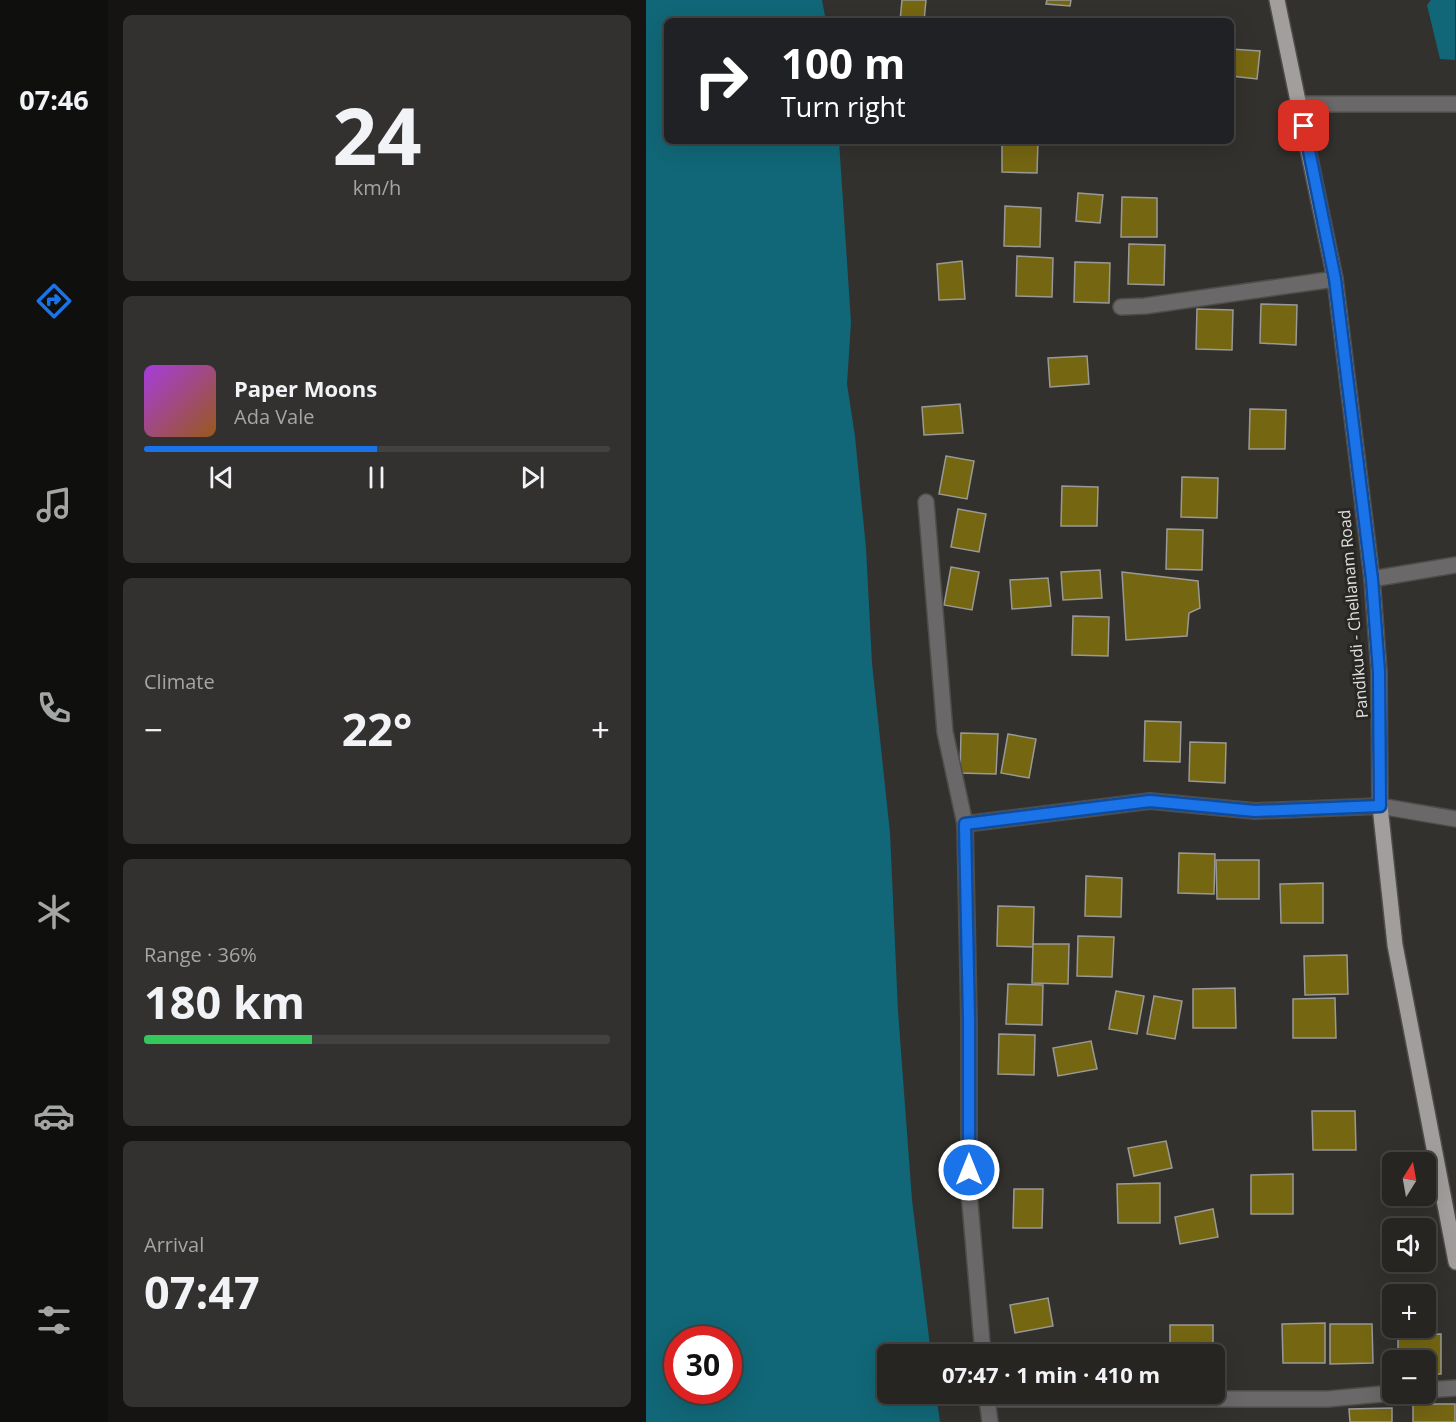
<!DOCTYPE html>
<meta charset="utf-8">
<style>
:root{--surface:#262522;--page:#32312f;--text:#f1f3f6;--muted:#a4a5a5;--line:#424240;--accent:#1a73e8}
body{margin:0;font-family:"Open Sans",sans-serif;background:var(--page);color:var(--text);height:100vh;display:flex;flex-direction:column;font-size:22px;white-space:nowrap}
*{box-sizing:border-box;margin:0}
p{font-size:20px;color:var(--muted)}
.icon{flex:none;width:33px;height:33px;fill:none;stroke:currentColor;stroke-width:2;stroke-linecap:round;stroke-linejoin:round}
.map{position:relative;flex:1;overflow:hidden}
.side{display:flex;flex-direction:column;gap:15px;padding:15px;background:#151413;width:538px}
.side>*{flex:none}
.hud{position:absolute;left:18px;top:18px;width:570px;height:126px;border-radius:9px;box-shadow:0 6px 24px #0002,0 0 0 2px var(--line);background:#202124;color:#fff;overflow:hidden}
.needle{width:39px;rotate:11deg}
.tools{position:absolute;left:736px;top:1152px;display:grid;gap:12px}
.tools a{display:grid;place-items:center;width:54px;height:54px;border-radius:9px;background:var(--surface);box-shadow:0 6px 24px #0002,0 0 0 2px var(--line);font-size:30px}
.speed{position:absolute;left:18px;top:1326px;display:flex;gap:12px;font-size:30px;font-weight:700;text-align:center}
.speed>*{display:grid;place-content:center;width:78px;height:78px;border-radius:50%;background:var(--surface);box-shadow:0 6px 24px #0002,0 0 0 2px var(--line);line-height:1}
.speed .limit{border:9px solid #d22;background:#fff;color:#111}
.pin{position:absolute;display:grid;place-items:center;width:51px;height:51px;color:#fff;margin:-26px;border-radius:12px;box-shadow:0 3px 9px #0006}
.me{position:absolute;width:66px;margin:-33px;rotate:0deg;stroke-linejoin:round;filter:drop-shadow(0 0 4px #0008)}
.turn{display:flex;align-items:center;gap:21px;height:126px;padding:0 18px;font-size:27px}
.turn .icon{width:78px;height:78px;stroke-width:2.5}
.turn b{display:block;font-size:42px;line-height:51px}
.big{font-size:45px;font-weight:700;line-height:1.1}
.side .widget{flex:1;display:flex;flex-direction:column;justify-content:center;gap:9px;min-width:0;padding:0 21px;border-radius:9px;background:var(--page)}
.side .dial{align-items:center;gap:0}
.dial b{font-size:78px;line-height:1}
.song{display:flex;align-items:center;gap:18px}
.cover{width:72px;height:72px;border-radius:9px;background:linear-gradient(135deg,hsl(280 70% 55%),hsl(30 70% 35%))}
.played{height:6px;border-radius:3px;background:linear-gradient(90deg,var(--accent) 50%,var(--line) 50%)}
.keys{display:flex;justify-content:space-around;direction:ltr}
.heat{display:flex;justify-content:space-between;align-items:center;font-size:33px;direction:ltr}
.charge{height:9px;border-radius:4px;background:linear-gradient(90deg,#34c759 36%,var(--line) 0)}
.trip{position:absolute;left:231px;top:1344px;width:348px;height:60px;border-radius:9px;background:var(--surface);box-shadow:0 6px 24px #0002,0 0 0 2px var(--line);font-weight:700;line-height:60px;text-align:center}
main{display:flex;flex:1;min-height:0}
.dock{display:flex;flex-direction:column;width:108px;justify-content:space-around;align-items:center;background:#0f0f0e;color:var(--muted)}
.dock .icon{width:42px;height:42px}
.dock .current{color:var(--accent)}
.dock b{font-size:27px;color:var(--text)}
.map>svg:first-child{display:block}
</style>
<main>
<nav class="dock">
<b>07:46</b>
<svg class="icon current" aria-label="directions" viewBox="0 0 24 24"><path d="M12 3l9 9-9 9-9-9zM9 14v-3h6M13 9l2 2-2 2"/></svg>
<svg class="icon" aria-label="music" viewBox="0 0 24 24"><path d="M9 18V5l10-2v13"/><circle cx="6" cy="18" r="3"/><circle cx="16" cy="16" r="3"/></svg>
<svg class="icon" aria-label="phone" viewBox="0 0 24 24"><path d="M5 4h4l2 5-3 2q2 4 5 5l2-3 5 2v4C11 20 4 13 5 4z"/></svg>
<svg class="icon" aria-label="climate" viewBox="0 0 24 24"><path d="M12 3v18M4 7l16 10M4 17L20 7"/></svg>
<svg class="icon" aria-label="car" viewBox="0 0 24 24"><path d="M5 17H2v-5l4-1 3-4h7l3 4 3 1v5h-3M9 17h6M6 11h13"/><circle cx="7" cy="17" r="2"/><circle cx="17" cy="17" r="2"/></svg>
<svg class="icon" aria-label="filters" viewBox="0 0 24 24"><path d="M4 7h16M4 17h16"/><circle cx="9" cy="7" r="2"/><circle cx="15" cy="17" r="2"/></svg>
</nav>
<section class="side">
<div class="widget dial"><b>24</b><p>km/h</p></div>
<div class="widget">
<div class="song"><i class="cover"></i><div><b>Paper Moons</b><p>Ada Vale</p></div></div>
<div class="played"></div>
<div class="keys"><svg class="icon" aria-label="previous" viewBox="0 0 24 24"><path d="M18 5L8 12l10 7zM5 5v14"/></svg><svg class="icon" aria-label="pause" viewBox="0 0 24 24"><path d="M8 5v14M16 5v14"/></svg><svg class="icon" aria-label="next" viewBox="0 0 24 24"><path d="M6 5l10 7-10 7zM19 5v14"/></svg></div>
</div>
<div class="widget"><p>Climate</p>
<div class="heat"><a>−</a><b class="big">22°</b><a>+</a></div>
</div>
<div class="widget"><p>Range · 36%</p><b class="big">180 km</b><div class="charge"></div></div>
<div class="widget"><p>Arrival</p><b class="big">07:47</b></div>
</section>
<div class="map">
<svg width="810" height="1422" viewBox="0 0 810 1422">
<rect width="100%" height="100%" fill="#32312e"/>
<g fill="#116777" fill-rule="evenodd">
<path d="M0 0H176L180 21H21V141H193L205 322 201 384 209 436 220 548 226 663 244 833 252 1011 266 1200 285 1354H242V1394H290L294 1422H0ZM32 1340H82V1390H32Z"/>
<polygon points="785,0 809,0 809,60 794,59 781,5"/>
</g>
<g fill="#756612" stroke="#9a9995" stroke-width="1.5">
<polygon points="256,0 280,0 278,21 254,21"/>
<polygon points="401,0 425,0 424,6 400,4"/>
<polygon points="386,18 422,19 422,21 386,21"/>
<polygon points="585,49 614,51 611,79 585,76"/>
<polygon points="356,141 392,141 391,173 356,172"/>
<polygon points="432,193 457,195 454,223 430,221"/>
<polygon points="476,197 511,198 511,237 475,237"/>
<polygon points="359,206 395,208 394,247 358,246"/>
<polygon points="483,244 519,245 518,285 482,284"/>
<polygon points="371,256 407,258 406,297 370,296"/>
<polygon points="316,261 319,299 293,300 291,264"/>
<polygon points="429,262 464,263 463,303 428,302"/>
<polygon points="615,304 651,305 650,345 614,343"/>
<polygon points="551,309 587,310 586,350 550,349"/>
<polygon points="441,356 443,384 404,387 402,358"/>
<polygon points="314,404 317,433 278,435 276,407"/>
<polygon points="604,409 640,410 639,449 603,449"/>
<polygon points="300,456 328,461 321,499 293,494"/>
<polygon points="536,477 572,478 571,518 535,517"/>
<polygon points="416,486 452,487 451,526 415,526"/>
<polygon points="312,509 340,514 333,552 305,547"/>
<polygon points="521,529 557,530 556,570 520,569"/>
<polygon points="305,567 333,572 326,610 298,605"/>
<polygon points="454,570 456,598 417,600 415,572"/>
<polygon points="476,572 552,581 554,608 543,613 541,636 480,640"/>
<polygon points="402,578 405,606 366,609 364,580"/>
<polygon points="427,616 463,617 462,656 426,655"/>
<polygon points="499,721 535,722 534,762 498,761"/>
<polygon points="315,733 352,734 350,774 314,773"/>
<polygon points="362,734 390,739 383,778 355,773"/>
<polygon points="544,742 580,743 579,783 543,781"/>
<polygon points="533,853 569,854 568,894 532,893"/>
<polygon points="570,860 613,860 613,899 571,899"/>
<polygon points="440,876 476,878 475,917 439,916"/>
<polygon points="677,883 677,923 635,923 634,884"/>
<polygon points="352,906 388,907 387,947 351,946"/>
<polygon points="432,936 468,937 466,977 431,976"/>
<polygon points="387,944 423,944 422,984 386,983"/>
<polygon points="701,955 702,994 659,995 658,956"/>
<polygon points="362,984 397,985 396,1025 360,1024"/>
<polygon points="589,988 590,1028 547,1028 547,989"/>
<polygon points="470,991 498,996 491,1034 463,1029"/>
<polygon points="508,996 536,1001 529,1039 501,1034"/>
<polygon points="689,998 690,1038 647,1038 647,999"/>
<polygon points="353,1034 389,1035 388,1075 352,1074"/>
<polygon points="445,1041 451,1069 412,1076 407,1048"/>
<polygon points="666,1111 709,1111 710,1150 667,1150"/>
<polygon points="520,1141 526,1168 488,1176 482,1148"/>
<polygon points="647,1174 647,1214 605,1214 605,1175"/>
<polygon points="514,1183 514,1223 472,1223 471,1184"/>
<polygon points="368,1189 397,1189 396,1228 367,1228"/>
<polygon points="567,1209 572,1237 534,1244 529,1217"/>
<polygon points="402,1298 407,1326 369,1333 364,1305"/>
<polygon points="679,1323 679,1363 637,1363 636,1324"/>
<polygon points="684,1324 726,1324 727,1363 684,1364"/>
<rect x="524" y="1325" width="43" height="29"/>
<polygon points="795,1334 795,1374 780,1374 780,1360 752,1360 752,1335"/>
<rect x="767" y="1404" width="42" height="18"/>
<polygon points="746,1408 746,1422 704,1422 703,1409"/>
</g>
<g fill="none" stroke-linecap="round" stroke-linejoin="round">
<g stroke="#4e4d4a" stroke-width="18">
<g id="street">
<polyline points="654,104 810,104"/>
<polyline points="475,307 499,306 689,279"/>
<polyline points="280,502 299,732 319,824"/>
<polyline points="726,579 810,565"/>
<polyline points="337,1354 323,1192 323,1021 319,824 504,801 609,811 734,806 810,819"/>
<polyline points="780,1390 810,1388"/>
<polyline points="341,1394 341,1399 682,1399 747,1393"/>
<polyline points="341,1399 344,1422"/>
</g>
</g>
<g stroke="#4e4d4a" stroke-width="18">
<polyline id="primary" points="631,0 689,279 726,579 733,672 734,806 749,945 810,1262"/>
</g>
<use href="#street" stroke="#6a6868" stroke-width="15"/>
<use href="#primary" stroke="#a29e9e" stroke-width="15"/>
</g>
<g fill="none" stroke-linecap="round" stroke-linejoin="round">
<g stroke="#114b97" stroke-width="15">
<polyline id="route" points="323,1170 323,1021 319,824 504,801 609,811 734,806 733,672 726,579 689,279 658,126"/>
</g>
<use href="#route" stroke="#1a73e8" stroke-width="10"/>
</g>
<g text-anchor="middle" dominant-baseline="central" stroke-width="6" stroke-linejoin="round" paint-order="stroke">
<g font-size="16" fill="#e1e0de" stroke="#282724">
<text transform="translate(707 614) rotate(-95)">Pandikudi - Chellanam Road</text>
</g>
</g>
</svg>
<div class="tools">
<a><svg class="needle" viewBox="-14 -14 28 28"><path d="M0-13l5 13h-10z" fill="#e53935"/><path d="M0 13l5-13h-10z" fill="#a4a5a5"/></svg></a>
<a><svg class="icon" aria-label="sound" viewBox="0 0 24 24"><path d="M4 9h4l5-4v14l-5-4H4zM17 9q2 3 0 6"/></svg></a>
<a>+</a>
<a>−</a>
</div>
<div class="speed"><div class="limit">30</div></div>
<div class="pin" style="left:658px;top:126px;background:#d93025"><svg class="icon" aria-label="arrive" viewBox="0 0 24 24"><path d="M6 21V4h12l-3 4 3 4H6"/></svg></div>
<svg class="me" style="left:323px;top:1170px" viewBox="-20 -20 40 40"><circle r="17" fill="#1a73e8" stroke="#fff" stroke-width="3"/><path d="M0-11L8 9 0 5-8 9z" fill="#fff"/></svg>
<div class="trip">07:47 · 1 min · 410 m</div>
<div class="hud">
<div class="turn"><svg class="icon" aria-label="right" viewBox="0 0 24 24"><path d="M7 20v-9h11M14 6l5 5-5 5"/></svg><div><b>100 m</b>Turn right</div></div>
</div>
</div>
</main>
